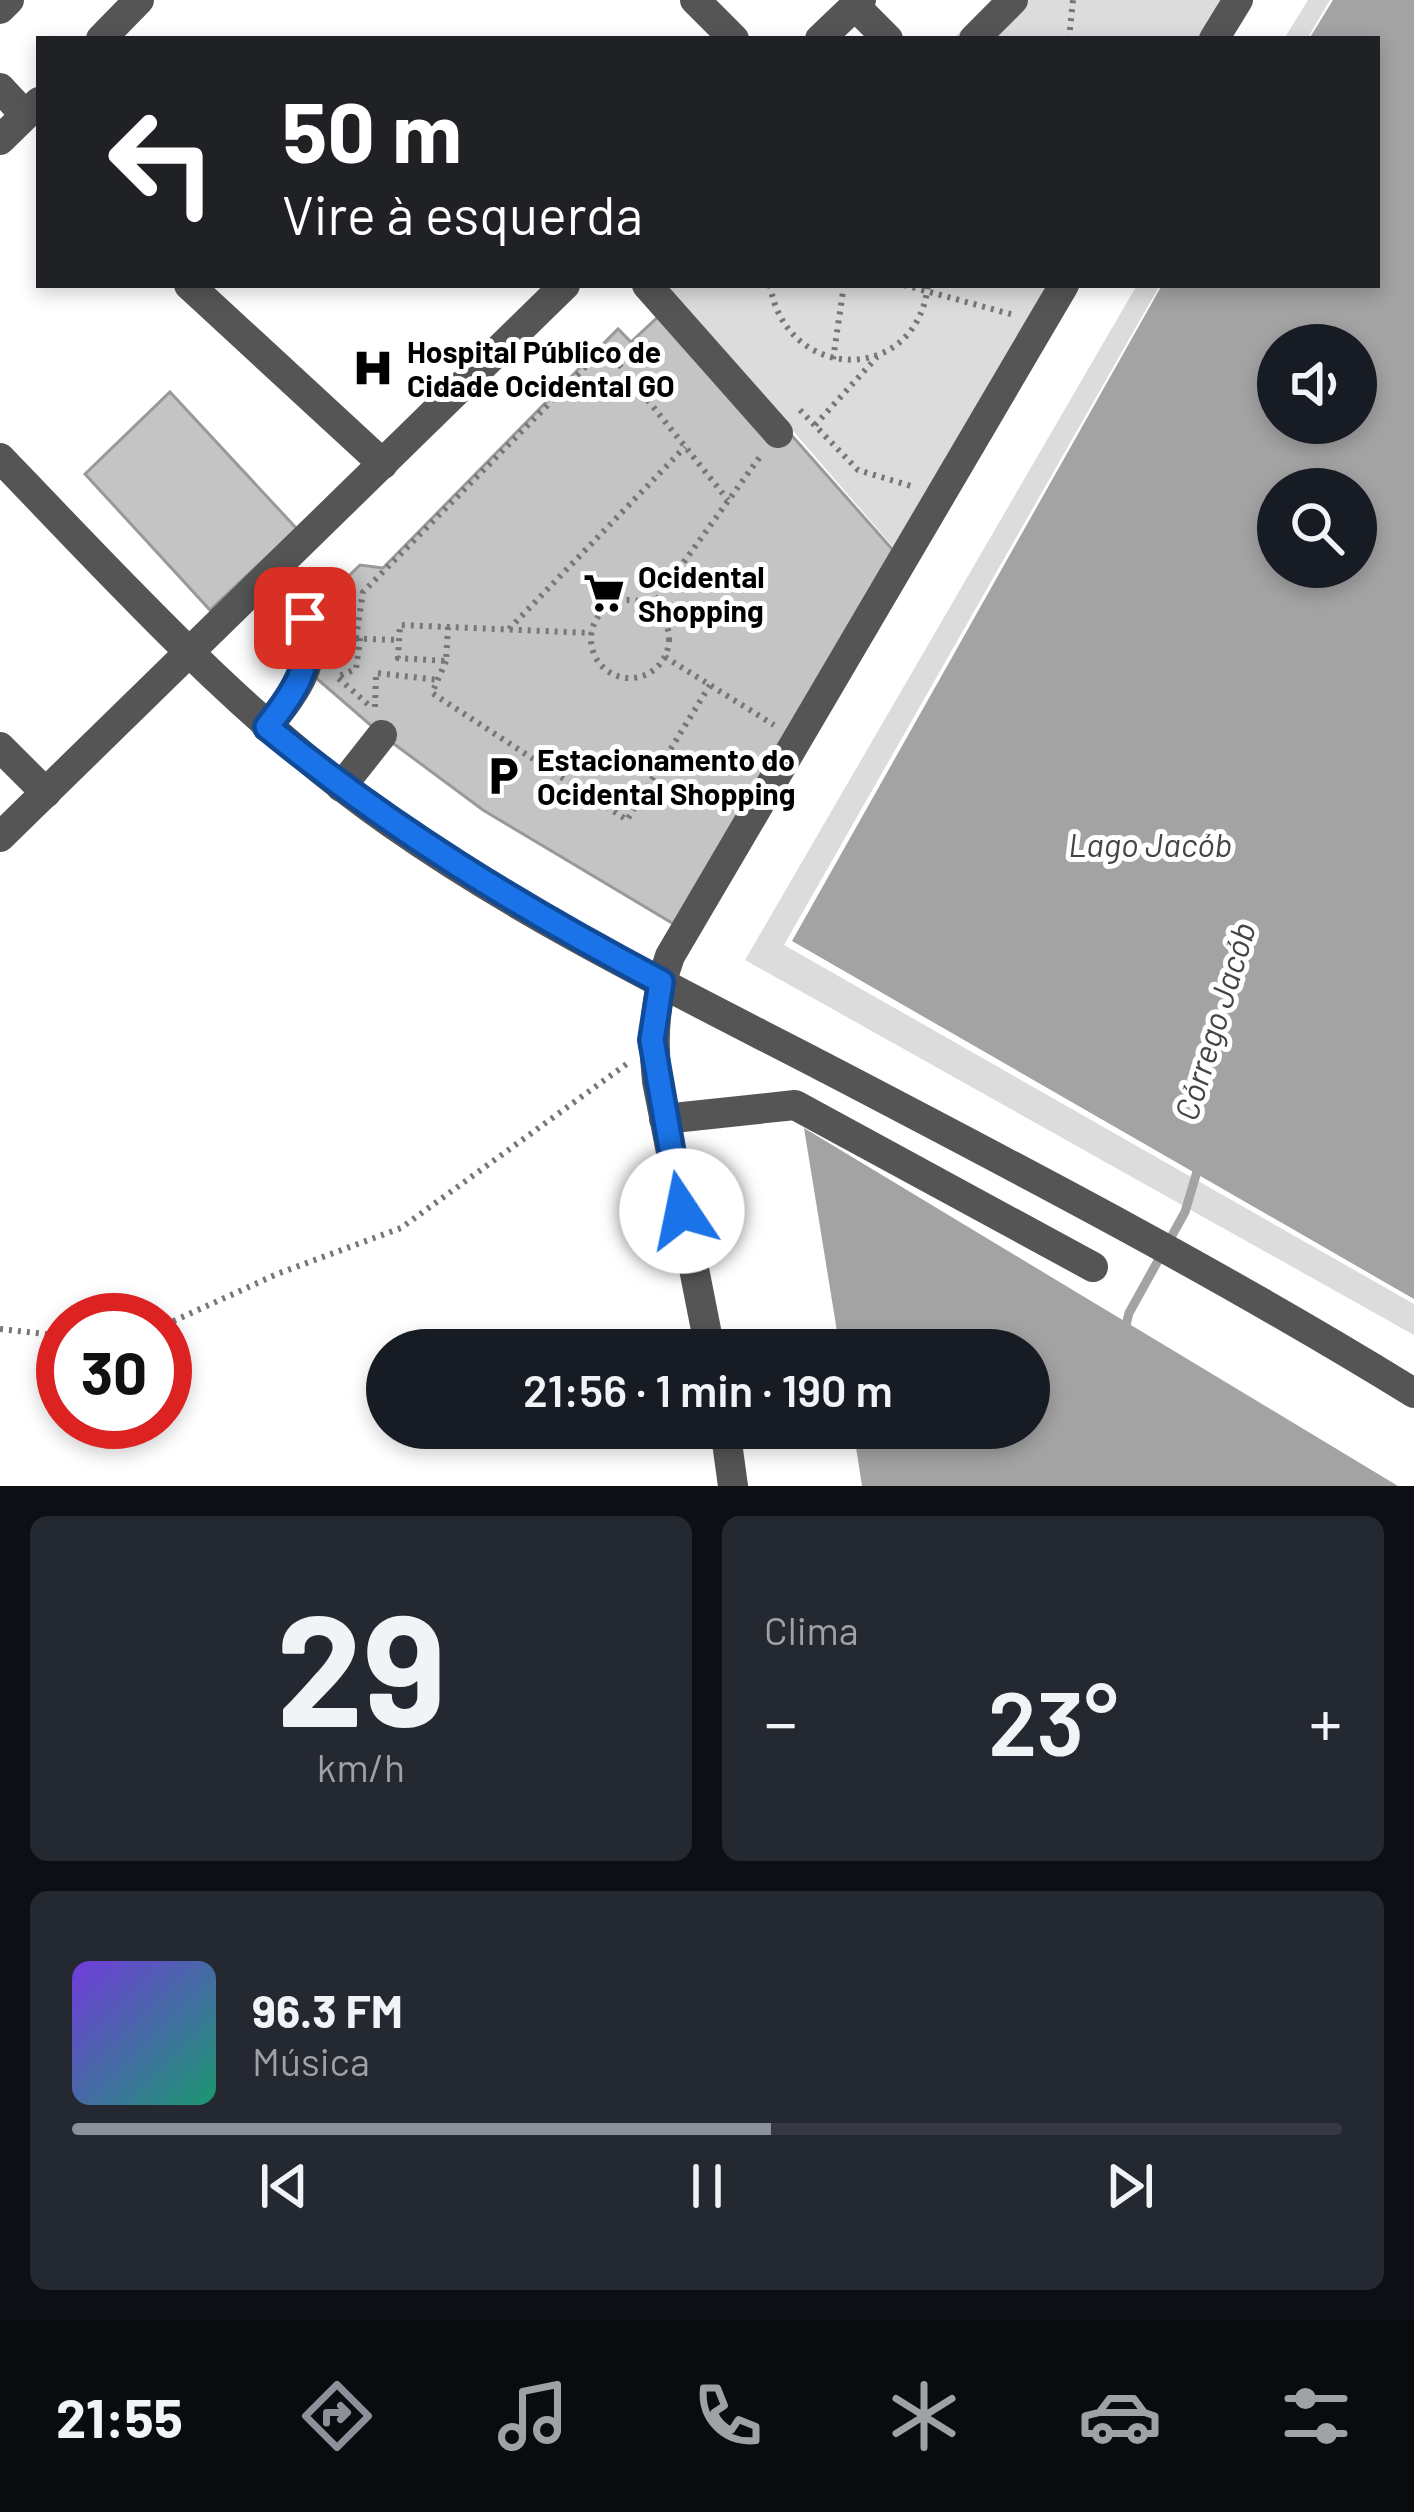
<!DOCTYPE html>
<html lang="pt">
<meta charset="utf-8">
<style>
:root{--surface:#171b24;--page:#242831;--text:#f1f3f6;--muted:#9ea1a6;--line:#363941;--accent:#8c9099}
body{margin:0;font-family:Barlow,sans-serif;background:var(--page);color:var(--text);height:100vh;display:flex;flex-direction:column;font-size:45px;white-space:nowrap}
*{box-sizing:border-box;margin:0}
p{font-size:39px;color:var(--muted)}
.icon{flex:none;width:66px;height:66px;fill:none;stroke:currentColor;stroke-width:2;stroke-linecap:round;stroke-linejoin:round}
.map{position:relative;height:1486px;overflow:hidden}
.drawer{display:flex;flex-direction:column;gap:30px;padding:30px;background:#0d0f14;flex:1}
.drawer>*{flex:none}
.banner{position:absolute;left:36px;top:36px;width:1344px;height:252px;border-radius:0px;box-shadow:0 6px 18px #0003;background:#202124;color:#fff;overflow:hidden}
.buttons{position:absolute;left:1257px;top:324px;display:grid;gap:24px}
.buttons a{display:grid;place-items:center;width:120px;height:120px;border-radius:50%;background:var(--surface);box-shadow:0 6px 18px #0003;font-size:60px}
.speed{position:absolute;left:36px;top:1293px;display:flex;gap:24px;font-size:60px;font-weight:700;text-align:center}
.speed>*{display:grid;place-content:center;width:156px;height:156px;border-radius:50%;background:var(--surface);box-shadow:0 6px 18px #0003;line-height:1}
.speed .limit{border:18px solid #d22;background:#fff;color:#111}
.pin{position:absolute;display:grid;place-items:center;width:102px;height:102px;color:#fff;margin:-51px;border-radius:24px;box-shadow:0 6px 18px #0006}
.me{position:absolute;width:132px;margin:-66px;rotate:349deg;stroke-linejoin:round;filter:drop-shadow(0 0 9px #0008)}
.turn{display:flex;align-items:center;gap:42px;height:252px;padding:0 48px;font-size:54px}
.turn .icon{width:156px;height:156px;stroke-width:2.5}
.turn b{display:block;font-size:84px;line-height:102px}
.big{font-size:90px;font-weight:600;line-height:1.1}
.drawer .tile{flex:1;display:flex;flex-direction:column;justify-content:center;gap:18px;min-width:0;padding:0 42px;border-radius:18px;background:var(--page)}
.drawer .dial{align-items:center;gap:0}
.dial b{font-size:156px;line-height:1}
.song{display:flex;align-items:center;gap:36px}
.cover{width:144px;height:144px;border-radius:18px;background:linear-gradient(135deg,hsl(260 70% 55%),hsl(160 70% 35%))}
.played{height:12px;border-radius:6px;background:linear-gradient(90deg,var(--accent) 55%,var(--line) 55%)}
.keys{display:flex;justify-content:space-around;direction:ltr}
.heat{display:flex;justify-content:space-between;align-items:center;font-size:66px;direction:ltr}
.drawer .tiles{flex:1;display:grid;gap:30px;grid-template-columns:1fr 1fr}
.tile:last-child{grid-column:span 2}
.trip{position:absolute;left:366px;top:1329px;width:684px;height:120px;border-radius:60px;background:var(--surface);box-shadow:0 6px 18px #0003;font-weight:600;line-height:120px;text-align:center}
.menu{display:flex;height:192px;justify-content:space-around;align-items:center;background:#090b0e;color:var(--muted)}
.menu .icon{width:84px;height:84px}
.menu .selected{color:var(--accent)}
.menu b{font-size:54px;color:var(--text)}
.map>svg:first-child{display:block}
</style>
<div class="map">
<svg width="1414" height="1486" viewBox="0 0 1414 1486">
<rect width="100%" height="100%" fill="#fff"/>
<g fill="#dcdcdc">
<polygon points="991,0 1223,0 1201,39 953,39"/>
<polygon points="1308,0 1330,0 1307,39 1284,39"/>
<polygon points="667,285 1057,285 900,555"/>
<polygon points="1137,285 1160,285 784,945 1414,1304 1414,1335 745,960"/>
</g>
<g fill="#a3a3a3" fill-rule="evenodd">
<path d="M1333 0H1414V1299L792 941 1162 285H1377V39H1309ZM1278 345H1356V423H1278ZM1278 489H1356V567H1278Z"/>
<polygon points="804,1128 1398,1486 862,1486 853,1428 1029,1428 1029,1350 840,1350"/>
</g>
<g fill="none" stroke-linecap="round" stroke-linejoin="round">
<polyline stroke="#a3a3a3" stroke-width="9" points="1125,1329 1129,1313 1185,1212 1199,1165"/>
</g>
<g fill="#c4c4c4" stroke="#999" stroke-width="3">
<polygon points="674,302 899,557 677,926 483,810 382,735 278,645 360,565 383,568 618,329 631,342"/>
<polygon points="170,392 297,529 210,610 85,474"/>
</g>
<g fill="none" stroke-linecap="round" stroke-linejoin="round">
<g stroke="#777" stroke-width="6" stroke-dasharray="3 6" stroke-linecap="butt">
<polyline points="1069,39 1073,0"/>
<path d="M770 285C786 384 917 385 928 285"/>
<polyline points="904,285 1014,315"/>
<polyline points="833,359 844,285"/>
<polyline points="800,410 858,470 914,487"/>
<polyline points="815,425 877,357"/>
<circle cx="630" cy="639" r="39"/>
<polyline points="652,606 762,454"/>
<polyline points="448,627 446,661 398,658 400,625 591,633"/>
<polyline points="509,629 685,447"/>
<polyline points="337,638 399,640"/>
<polyline points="356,638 363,592 605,347 728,500"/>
<polyline points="360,638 356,669 337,677 372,708"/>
<polyline points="665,657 774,725"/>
<polyline points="446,661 432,693 627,820 710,685"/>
<polyline points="375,707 376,673 439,680"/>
<polyline points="165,1325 277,1274 401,1228 628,1063"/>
<polyline points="0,1329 63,1336"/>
</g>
<g stroke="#555" stroke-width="30">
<polyline points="695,0 734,39"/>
<polyline points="855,6 888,39"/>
<polyline points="0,9 9,0"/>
<polyline points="101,39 139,0"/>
<polyline points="820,39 861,0"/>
<polyline points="974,39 1013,0"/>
<polyline points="1214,39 1238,0"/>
<polyline points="0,88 25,115"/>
<polyline points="0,140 39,102"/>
<polyline points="189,285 383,464"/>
<polyline points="647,285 778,433"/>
<path d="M0 458C124 586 244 720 391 823 525 917 673 989 818 1064 1019 1169 1221 1274 1414 1393"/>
<path d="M267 727C290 699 322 660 306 621 300 605 280 589 269 576"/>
<polyline points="0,747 46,793"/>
<polyline points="341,787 382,735"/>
<polyline points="0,837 565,285"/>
<polyline points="664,1119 795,1105 1093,1267"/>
<path d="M710 1350 657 1081C652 1036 655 998 670 956L1064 285"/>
<polyline points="725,1428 733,1486"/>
</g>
</g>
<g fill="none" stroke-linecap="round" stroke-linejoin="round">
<g stroke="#114b97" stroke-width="30">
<path id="route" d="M305 618C315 663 294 693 267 727 390 828 521 908 661 982L652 1040 682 1211"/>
</g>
<use href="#route" stroke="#1a73e8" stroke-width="21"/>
</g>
<defs>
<g id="hospital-bare" transform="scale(3.24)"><path d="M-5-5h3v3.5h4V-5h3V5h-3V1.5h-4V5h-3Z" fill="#000" stroke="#fff" stroke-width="2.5" paint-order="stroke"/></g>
<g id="supermarket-bare" transform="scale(3.24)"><path d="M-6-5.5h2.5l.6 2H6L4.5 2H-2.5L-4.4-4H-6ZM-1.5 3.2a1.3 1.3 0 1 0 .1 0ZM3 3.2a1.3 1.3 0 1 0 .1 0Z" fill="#000" stroke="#fff" stroke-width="2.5" paint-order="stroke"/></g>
<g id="parking-bare" transform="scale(3.24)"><path d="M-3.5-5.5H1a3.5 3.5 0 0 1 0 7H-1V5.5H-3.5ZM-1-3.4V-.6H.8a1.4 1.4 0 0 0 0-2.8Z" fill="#000" stroke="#fff" stroke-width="2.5" paint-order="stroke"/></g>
</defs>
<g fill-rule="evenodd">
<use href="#hospital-bare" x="373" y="368"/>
<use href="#supermarket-bare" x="604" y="593"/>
<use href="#parking-bare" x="503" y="776"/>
</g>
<g text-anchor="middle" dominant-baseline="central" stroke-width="10" stroke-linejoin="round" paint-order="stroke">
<g font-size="30" font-weight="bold" fill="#000" stroke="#fff" text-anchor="start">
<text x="407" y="351">Hospital Público de<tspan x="407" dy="34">Cidade Ocidental GO</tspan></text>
<text x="638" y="576">Ocidental<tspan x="638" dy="34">Shopping</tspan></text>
<text x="537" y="759">Estacionamento do<tspan x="537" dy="34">Ocidental Shopping</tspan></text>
</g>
<g font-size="33" font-style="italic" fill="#444" stroke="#fff">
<text x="1150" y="844">Lago Jacób</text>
<text transform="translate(1214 1021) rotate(-73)">Córrego Jacób</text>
</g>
</g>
</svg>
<div class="buttons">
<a><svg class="icon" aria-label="sound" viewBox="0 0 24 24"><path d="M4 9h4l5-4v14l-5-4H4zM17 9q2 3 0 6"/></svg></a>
<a><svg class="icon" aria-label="search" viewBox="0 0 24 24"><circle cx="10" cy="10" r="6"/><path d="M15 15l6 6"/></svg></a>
</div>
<div class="speed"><div class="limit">30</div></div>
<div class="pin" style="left:305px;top:618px;background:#d93025"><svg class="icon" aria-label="arrive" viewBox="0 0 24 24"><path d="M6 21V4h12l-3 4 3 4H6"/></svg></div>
<svg class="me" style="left:682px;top:1211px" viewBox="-20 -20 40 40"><circle r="19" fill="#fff"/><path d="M0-13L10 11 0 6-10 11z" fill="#1a73e8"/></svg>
<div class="trip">21:56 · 1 min · 190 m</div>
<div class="banner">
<div class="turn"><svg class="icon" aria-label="left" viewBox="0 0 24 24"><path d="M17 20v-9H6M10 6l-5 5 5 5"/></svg><div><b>50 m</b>Vire à esquerda</div></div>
</div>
</div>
<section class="drawer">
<div class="tiles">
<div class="tile dial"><b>29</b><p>km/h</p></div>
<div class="tile"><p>Clima</p>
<div class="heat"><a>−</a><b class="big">23°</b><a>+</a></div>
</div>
<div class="tile">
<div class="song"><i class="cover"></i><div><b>96.3 FM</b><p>Música</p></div></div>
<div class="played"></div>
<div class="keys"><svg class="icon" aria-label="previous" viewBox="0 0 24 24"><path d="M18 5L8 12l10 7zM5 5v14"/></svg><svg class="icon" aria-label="pause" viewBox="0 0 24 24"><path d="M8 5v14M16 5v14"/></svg><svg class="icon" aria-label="next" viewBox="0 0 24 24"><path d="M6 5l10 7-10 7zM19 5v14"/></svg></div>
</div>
</div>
</section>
<nav class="menu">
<b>21:55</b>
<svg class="icon selected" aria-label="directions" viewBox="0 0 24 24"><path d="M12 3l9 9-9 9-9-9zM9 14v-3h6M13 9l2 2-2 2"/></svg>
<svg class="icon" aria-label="music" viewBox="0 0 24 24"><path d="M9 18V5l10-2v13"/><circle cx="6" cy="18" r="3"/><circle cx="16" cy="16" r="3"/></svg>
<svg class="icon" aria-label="phone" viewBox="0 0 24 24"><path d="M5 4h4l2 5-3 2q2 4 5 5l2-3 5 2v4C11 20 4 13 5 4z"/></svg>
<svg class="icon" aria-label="climate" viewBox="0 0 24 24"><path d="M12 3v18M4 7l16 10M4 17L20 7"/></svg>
<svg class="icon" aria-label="car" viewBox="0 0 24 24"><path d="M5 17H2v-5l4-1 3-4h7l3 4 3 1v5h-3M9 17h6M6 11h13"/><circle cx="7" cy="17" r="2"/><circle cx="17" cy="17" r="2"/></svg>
<svg class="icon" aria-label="filters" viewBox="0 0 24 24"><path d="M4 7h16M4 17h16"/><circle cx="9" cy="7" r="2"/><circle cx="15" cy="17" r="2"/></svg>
</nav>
